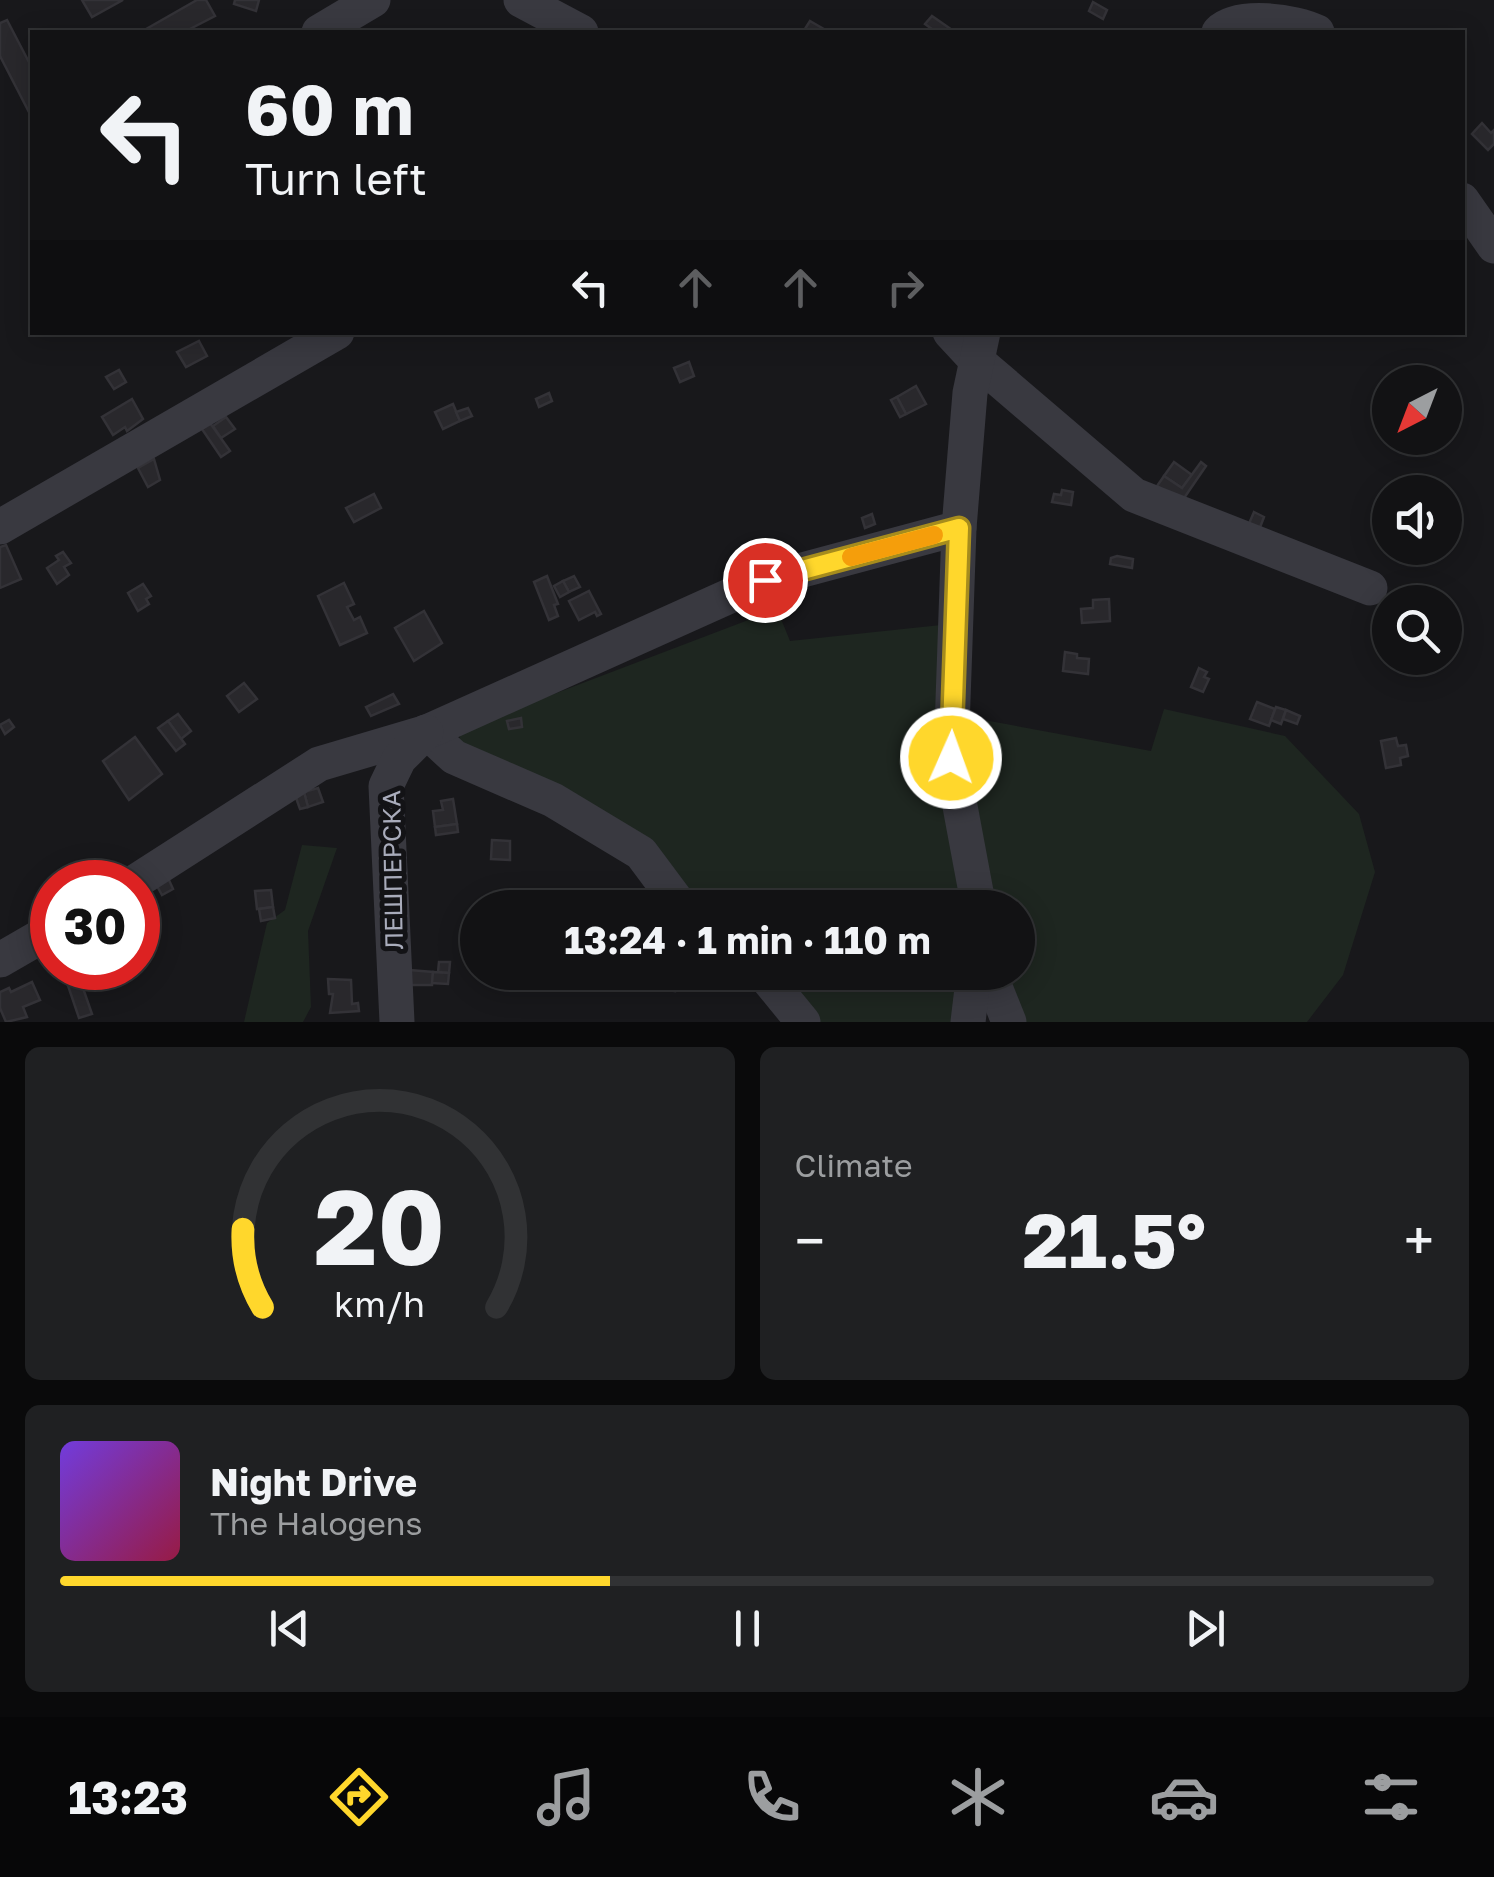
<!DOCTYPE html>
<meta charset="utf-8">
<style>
:root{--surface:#121214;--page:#1f2022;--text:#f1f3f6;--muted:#9c9ea0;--line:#313234;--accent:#ffd72c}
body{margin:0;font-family:"Golos Text",sans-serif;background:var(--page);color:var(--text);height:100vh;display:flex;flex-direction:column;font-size:38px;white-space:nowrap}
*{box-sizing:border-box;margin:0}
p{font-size:32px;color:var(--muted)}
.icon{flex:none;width:55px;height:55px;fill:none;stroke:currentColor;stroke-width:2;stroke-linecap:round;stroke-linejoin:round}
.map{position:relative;height:1022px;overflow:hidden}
.drawer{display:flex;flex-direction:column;gap:25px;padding:25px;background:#0a0a0b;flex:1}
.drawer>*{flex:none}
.guide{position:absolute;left:30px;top:30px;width:1435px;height:305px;border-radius:0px;box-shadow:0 5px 25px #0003,0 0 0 2px var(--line);background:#121214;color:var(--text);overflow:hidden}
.needle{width:65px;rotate:222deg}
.fabs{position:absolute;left:1372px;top:365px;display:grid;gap:20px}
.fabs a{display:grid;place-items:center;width:90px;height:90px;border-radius:50%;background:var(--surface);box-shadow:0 5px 25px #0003,0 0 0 2px var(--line);font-size:50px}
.speed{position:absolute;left:30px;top:860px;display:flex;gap:20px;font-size:50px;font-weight:700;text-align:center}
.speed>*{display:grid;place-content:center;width:130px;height:130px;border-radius:50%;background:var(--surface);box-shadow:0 5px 25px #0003,0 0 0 2px var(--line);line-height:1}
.speed .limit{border:15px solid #d22;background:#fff;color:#111}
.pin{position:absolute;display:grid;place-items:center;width:85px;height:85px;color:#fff;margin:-42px;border:5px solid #fff;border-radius:50%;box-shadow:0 2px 10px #0007}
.me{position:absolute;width:110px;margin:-55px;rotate:2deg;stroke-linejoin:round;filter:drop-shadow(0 0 8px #0008)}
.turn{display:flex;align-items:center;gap:35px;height:210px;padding:0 50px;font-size:45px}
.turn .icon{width:130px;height:130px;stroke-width:2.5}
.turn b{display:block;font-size:70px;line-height:85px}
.lanes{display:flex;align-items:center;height:95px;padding:0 50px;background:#0003;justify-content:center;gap:50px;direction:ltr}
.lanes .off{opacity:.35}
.big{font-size:75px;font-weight:700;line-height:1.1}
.drawer .card{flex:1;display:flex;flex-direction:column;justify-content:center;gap:15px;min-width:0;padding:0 35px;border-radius:15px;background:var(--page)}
.drawer .dial{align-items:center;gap:0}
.dial svg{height:260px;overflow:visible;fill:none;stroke:var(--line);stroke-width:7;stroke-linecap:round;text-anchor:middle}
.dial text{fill:var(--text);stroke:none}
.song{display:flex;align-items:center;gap:30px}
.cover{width:120px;height:120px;border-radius:15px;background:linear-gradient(135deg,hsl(260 70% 55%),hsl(340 70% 35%))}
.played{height:10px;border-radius:5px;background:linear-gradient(90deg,var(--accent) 40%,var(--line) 40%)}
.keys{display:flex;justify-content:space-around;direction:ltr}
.heat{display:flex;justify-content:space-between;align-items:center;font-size:55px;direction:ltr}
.drawer .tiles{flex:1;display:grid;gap:25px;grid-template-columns:1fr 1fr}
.card:last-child{grid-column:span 2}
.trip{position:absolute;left:460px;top:890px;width:575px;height:100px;border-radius:50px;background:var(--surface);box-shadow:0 5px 25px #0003,0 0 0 2px var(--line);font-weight:700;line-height:100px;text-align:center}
.tab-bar{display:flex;height:160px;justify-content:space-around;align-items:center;background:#070708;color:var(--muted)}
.tab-bar .icon{width:70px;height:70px}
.tab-bar .current{color:var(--accent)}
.tab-bar b{font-size:45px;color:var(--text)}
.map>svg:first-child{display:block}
</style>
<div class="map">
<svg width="1494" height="1022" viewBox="0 0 1494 1022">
<rect width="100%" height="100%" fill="#18181b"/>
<g fill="#1e2620">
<polygon points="777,609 790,641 941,625 941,712 1151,751 1164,709 1285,736 1359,814 1375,872 1343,975 1307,1022 1025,1022 1001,973 1018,972 1018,908 682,907 641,853 454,757 462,729"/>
<polygon points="302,845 337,848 308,931 311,1007 303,1022 244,1022 267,923 285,910"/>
<polygon points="762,973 974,973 968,1022 803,1022"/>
</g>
<g fill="#29282c" stroke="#333237" stroke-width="2.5">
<polygon points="82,0 123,0 92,17"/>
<polygon points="197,0 206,0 215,16 184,32 141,32"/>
<polygon points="235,0 259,0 256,11 234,4"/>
<polygon points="1093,2 1107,10 1103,19 1089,11"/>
<polygon points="932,16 955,32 936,32 925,24"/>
<polygon points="7,20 32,68 32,118 0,56 0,23"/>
<polygon points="810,21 829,32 803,32"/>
<polygon points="1482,123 1491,133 1494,130 1494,144 1488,150 1472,134"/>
<polygon points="199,341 207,356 186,367 177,352"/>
<polygon points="689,362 694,376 680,382 674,368"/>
<polygon points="119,370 126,382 114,389 106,377"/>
<polygon points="916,386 926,404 906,414 897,397"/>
<polygon points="549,393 552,401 539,407 536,399"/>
<polygon points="897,397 906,414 900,417 891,400"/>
<polygon points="132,399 143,419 127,431 125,427 113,435 102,417"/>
<polygon points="453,404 460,421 443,429 435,412"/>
<polygon points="468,408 472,416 460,421 456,412"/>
<polygon points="226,417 235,429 221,438 213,426"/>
<polygon points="210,423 230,451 221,457 202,429"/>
<polygon points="154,459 160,480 148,487 138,468"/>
<polygon points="1174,462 1192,475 1182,488 1164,476"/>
<polygon points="1201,462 1206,466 1182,501 1157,486 1164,476 1182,488"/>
<polygon points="1062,490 1073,492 1071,505 1052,502 1054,494 1061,495"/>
<polygon points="374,494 381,508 354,522 346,508"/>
<polygon points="1254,512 1264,517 1259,530 1248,526"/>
<polygon points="872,514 875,524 865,528 862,518"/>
<polygon points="6,545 21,579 0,588 0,547"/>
<polygon points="63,552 71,563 64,567 69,575 57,584 47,568 59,560 56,556"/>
<polygon points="1117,556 1133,559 1132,568 1110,564 1111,558"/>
<polygon points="547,576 558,604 554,605 558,616 549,620 534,582"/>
<polygon points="574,576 580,587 569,592 563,581"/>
<polygon points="563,581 569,592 560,597 554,586"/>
<polygon points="344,583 354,604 347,607 354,620 360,617 367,633 340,645 318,596"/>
<polygon points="143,584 151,596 146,599 149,604 138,611 128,593"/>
<polygon points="589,591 601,614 597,616 595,612 579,620 569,601"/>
<polygon points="1109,599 1110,621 1082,623 1081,609 1093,608 1093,600"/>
<polygon points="424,611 442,643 414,661 395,628"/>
<polygon points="1065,652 1077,654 1077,658 1089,659 1088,674 1063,671"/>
<polygon points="1199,668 1207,672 1204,677 1209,679 1203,692 1191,687"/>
<polygon points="244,683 257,699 239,712 227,696"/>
<polygon points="393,694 399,704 371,716 366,707"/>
<polygon points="1257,702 1275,709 1269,726 1250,719"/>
<polygon points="1276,707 1286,710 1281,724 1271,720"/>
<polygon points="1286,710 1300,716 1297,724 1283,719"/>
<polygon points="178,714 191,731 181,739 168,721"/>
<polygon points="521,718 522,727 509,729 507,721"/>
<polygon points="9,720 14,727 5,734 0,725"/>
<polygon points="168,721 185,744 176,751 158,728"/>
<polygon points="135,737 162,774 129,800 103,761"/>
<polygon points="1396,738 1398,746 1406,745 1408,756 1400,758 1401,765 1386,768 1381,741"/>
<polygon points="318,788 323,802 308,807 304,792"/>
<polygon points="304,792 308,807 300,809 295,795"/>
<polygon points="453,799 457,824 435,827 433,811 443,810 441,801"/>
<polygon points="457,824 458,832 436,835 435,827"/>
<polygon points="492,840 510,841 510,860 491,859"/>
<polygon points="168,878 173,889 162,895 156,884"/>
<polygon points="271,890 273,907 257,909 255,891"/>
<polygon points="273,907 275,918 261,921 259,909"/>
<polygon points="148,916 157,934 144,938 138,920"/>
<polygon points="439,962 450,962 449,973 438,972"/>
<polygon points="62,968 76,968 92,1014 79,1018"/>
<polygon points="76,968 100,968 82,978"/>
<polygon points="409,970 433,972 432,985 411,985"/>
<polygon points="433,972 449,973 448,984 432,983"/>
<polygon points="328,979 351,980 352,1004 358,1003 359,1011 330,1013 333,994 329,994"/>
<polygon points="659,979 676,981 675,991 658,989"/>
<polygon points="32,982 40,1000 23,1007 27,1017 6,1022 0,1008 0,992 9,988 11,992"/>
</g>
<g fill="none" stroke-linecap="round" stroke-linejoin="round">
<g stroke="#393940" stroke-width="35">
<polyline points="521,0 581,32"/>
<polyline points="319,32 373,0"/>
<path d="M1219 32C1238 13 1295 21 1317 32"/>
<polyline points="1462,200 1494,246"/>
<polyline points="950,332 976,360 1134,495 1370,588"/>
<polyline points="0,527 337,332"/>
<polyline points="959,528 951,758 979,908"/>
<polyline points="427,732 454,757 553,800 641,853 682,908"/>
<polyline points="135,882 319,764 427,732 765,580 959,528 970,393 983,332"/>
<polyline points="0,960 52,930"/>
<polyline points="762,972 803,1022"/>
<polyline points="989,972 1009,1022"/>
<polyline points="397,1022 386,786 399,759 426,732"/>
<polyline points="968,1022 974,972"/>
</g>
</g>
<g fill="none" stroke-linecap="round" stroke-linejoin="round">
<g stroke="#a68c1d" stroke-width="25">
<polyline id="route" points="765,580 959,528 951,758"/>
</g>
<use href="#route" stroke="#ffd72c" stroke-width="18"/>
<polyline stroke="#f59e0b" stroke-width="18" points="851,557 934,535"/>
</g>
<g text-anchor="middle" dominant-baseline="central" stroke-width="10" stroke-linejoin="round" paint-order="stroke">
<g font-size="25" fill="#a9acbb" stroke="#131316">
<text transform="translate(392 870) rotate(-91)">ЛЕШПЕРСКА</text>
</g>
</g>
</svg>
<div class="fabs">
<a><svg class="needle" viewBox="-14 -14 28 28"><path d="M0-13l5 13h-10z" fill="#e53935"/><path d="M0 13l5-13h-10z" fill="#9c9ea0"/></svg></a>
<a><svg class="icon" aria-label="sound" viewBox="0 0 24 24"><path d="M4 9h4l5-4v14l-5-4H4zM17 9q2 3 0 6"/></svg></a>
<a><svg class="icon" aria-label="search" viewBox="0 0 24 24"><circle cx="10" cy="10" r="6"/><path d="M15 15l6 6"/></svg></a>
</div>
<div class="speed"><div class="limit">30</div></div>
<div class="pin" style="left:765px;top:580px;background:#d93025"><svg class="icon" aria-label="arrive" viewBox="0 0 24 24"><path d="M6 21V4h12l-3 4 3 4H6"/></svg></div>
<svg class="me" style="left:951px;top:758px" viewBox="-20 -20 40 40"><circle r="17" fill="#ffd72c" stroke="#fff" stroke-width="3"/><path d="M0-11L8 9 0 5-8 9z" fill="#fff"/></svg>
<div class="trip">13:24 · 1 min · 110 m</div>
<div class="guide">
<div class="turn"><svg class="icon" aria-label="left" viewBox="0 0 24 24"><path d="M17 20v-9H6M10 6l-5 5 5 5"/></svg><div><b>60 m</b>Turn left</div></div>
<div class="lanes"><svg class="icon" aria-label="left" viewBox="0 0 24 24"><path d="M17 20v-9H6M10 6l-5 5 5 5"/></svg><svg class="icon off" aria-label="ahead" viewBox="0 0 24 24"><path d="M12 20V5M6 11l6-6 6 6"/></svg><svg class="icon off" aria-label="ahead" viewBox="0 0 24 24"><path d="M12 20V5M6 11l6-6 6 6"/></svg><svg class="icon off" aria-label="right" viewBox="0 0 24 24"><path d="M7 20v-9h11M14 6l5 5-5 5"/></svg></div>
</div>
</div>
<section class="drawer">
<div class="tiles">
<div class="card dial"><svg viewBox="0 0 100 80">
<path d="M14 69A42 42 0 1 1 86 69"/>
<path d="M14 69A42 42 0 0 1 8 45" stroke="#ffd72c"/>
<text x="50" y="56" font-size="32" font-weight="700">20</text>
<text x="50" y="72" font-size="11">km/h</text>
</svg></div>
<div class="card"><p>Climate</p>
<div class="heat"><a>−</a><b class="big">21.5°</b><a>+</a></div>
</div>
<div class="card">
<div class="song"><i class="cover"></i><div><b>Night Drive</b><p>The Halogens</p></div></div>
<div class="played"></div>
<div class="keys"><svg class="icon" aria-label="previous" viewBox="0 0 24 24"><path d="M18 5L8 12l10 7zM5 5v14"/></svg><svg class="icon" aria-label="pause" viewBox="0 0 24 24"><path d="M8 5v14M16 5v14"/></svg><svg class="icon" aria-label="next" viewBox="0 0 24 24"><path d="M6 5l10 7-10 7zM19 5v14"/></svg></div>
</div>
</div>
</section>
<nav class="tab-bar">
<b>13:23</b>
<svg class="icon current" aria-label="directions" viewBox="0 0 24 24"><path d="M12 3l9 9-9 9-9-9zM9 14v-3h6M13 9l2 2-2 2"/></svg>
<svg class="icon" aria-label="music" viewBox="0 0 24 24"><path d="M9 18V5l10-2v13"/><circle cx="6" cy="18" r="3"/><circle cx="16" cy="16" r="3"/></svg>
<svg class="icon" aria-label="phone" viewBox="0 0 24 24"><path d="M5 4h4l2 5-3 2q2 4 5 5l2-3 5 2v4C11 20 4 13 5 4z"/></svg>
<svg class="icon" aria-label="climate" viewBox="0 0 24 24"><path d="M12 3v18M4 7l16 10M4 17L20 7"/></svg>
<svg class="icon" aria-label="car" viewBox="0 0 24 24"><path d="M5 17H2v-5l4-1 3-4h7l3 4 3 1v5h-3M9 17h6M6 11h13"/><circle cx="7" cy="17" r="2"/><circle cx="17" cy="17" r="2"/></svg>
<svg class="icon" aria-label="filters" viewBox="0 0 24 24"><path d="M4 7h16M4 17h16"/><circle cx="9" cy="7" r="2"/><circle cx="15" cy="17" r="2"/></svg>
</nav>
